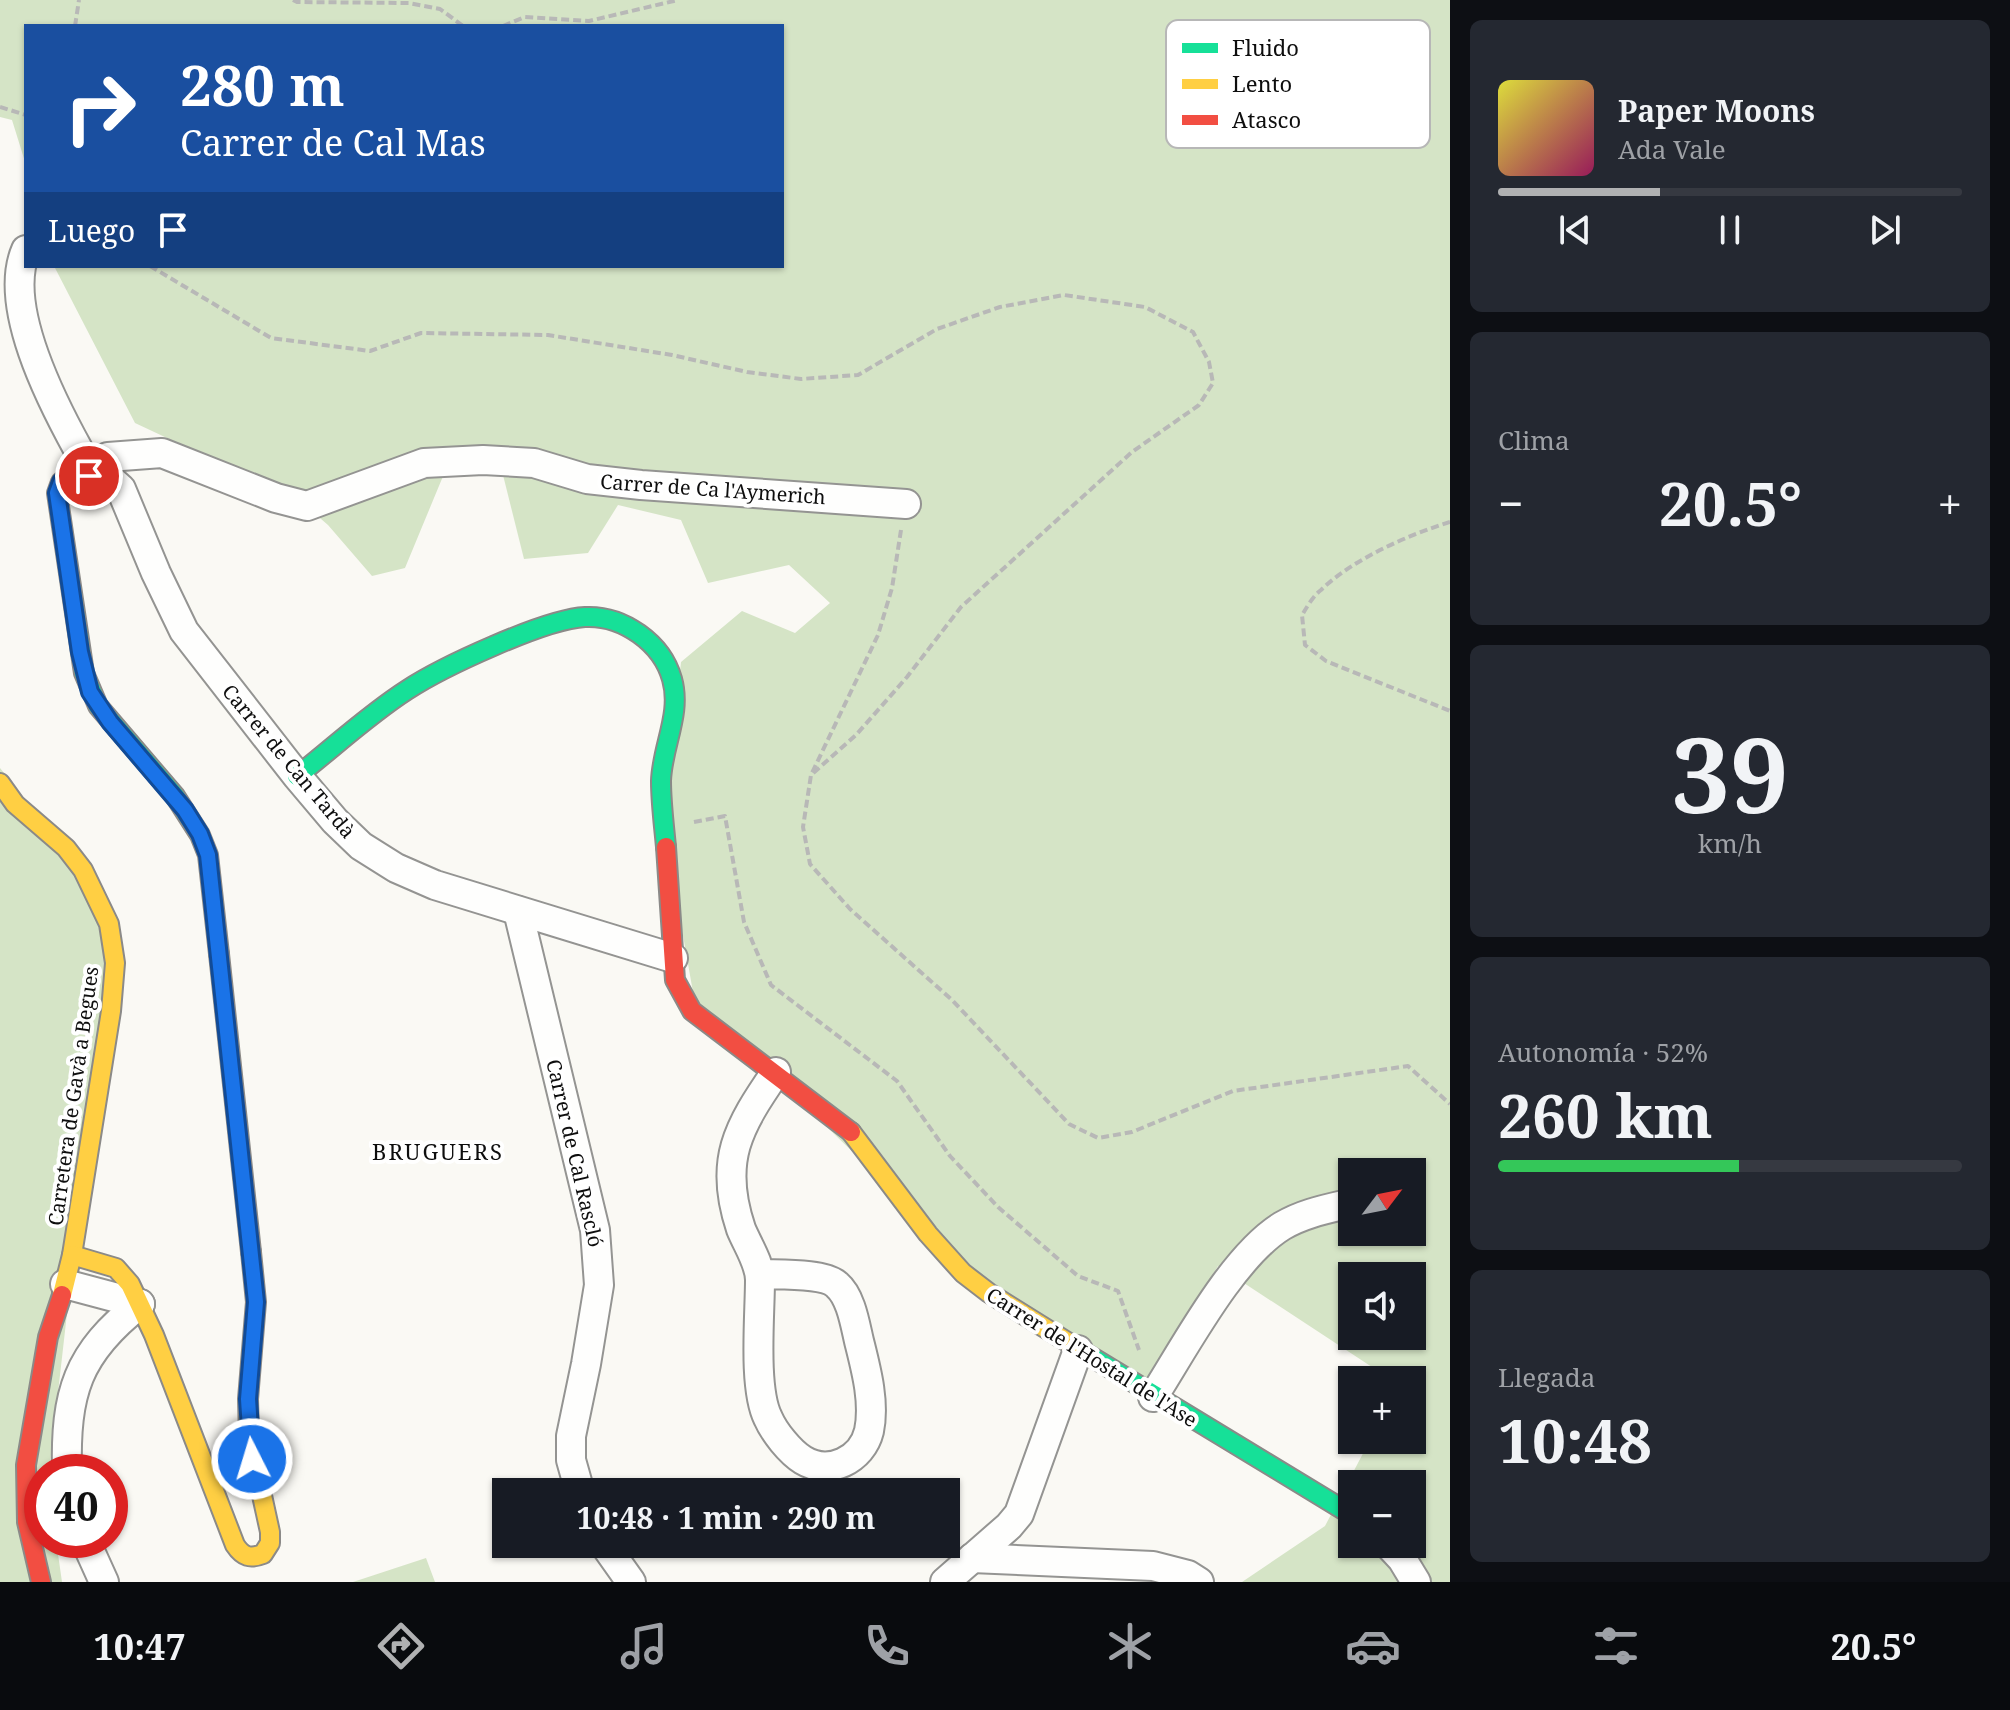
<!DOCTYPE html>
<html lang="es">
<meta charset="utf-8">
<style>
:root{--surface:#171b24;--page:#242831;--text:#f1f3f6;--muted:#9ea1a6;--line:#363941;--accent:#b0b1b2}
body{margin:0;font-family:"Noto Serif",serif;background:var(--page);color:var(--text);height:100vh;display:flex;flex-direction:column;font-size:30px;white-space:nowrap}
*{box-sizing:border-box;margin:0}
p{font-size:26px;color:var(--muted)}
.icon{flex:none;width:44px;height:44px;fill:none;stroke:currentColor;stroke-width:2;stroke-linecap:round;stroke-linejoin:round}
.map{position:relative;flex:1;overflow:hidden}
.side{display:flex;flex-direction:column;gap:20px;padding:20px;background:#0d0f14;width:560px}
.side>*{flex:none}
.hud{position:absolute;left:24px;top:24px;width:760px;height:244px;border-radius:0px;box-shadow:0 2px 6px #0004;background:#1a4fa0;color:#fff;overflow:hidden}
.needle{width:52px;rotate:58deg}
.tools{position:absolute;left:1338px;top:1158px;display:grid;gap:16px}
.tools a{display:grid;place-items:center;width:88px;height:88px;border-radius:0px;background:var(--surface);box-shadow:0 2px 6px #0004;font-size:40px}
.speed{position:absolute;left:24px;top:1454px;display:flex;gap:16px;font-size:40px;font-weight:700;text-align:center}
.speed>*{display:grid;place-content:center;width:104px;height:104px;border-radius:50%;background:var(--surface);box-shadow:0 2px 6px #0004;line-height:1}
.speed .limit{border:12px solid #d22;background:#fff;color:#111}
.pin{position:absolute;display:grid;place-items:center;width:68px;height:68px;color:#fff;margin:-34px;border:4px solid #fff;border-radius:50%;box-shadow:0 2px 8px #0007}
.me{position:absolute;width:88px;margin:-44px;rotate:355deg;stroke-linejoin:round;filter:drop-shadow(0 0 6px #0008)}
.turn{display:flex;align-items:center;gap:28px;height:168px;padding:0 24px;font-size:36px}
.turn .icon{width:104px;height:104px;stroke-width:2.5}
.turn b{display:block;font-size:56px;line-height:68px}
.then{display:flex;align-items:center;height:76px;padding:0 24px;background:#0003;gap:16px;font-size:30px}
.big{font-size:60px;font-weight:700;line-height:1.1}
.side .tile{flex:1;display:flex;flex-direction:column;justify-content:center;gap:12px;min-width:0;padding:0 28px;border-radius:12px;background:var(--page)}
.side .dial{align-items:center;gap:0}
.dial b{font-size:104px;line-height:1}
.song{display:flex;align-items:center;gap:24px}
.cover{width:96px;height:96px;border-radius:12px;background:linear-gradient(135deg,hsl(60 70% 55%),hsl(330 70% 35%))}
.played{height:8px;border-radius:4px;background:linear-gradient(90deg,var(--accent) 35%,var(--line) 35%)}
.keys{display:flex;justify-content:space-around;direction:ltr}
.heat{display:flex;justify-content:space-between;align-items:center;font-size:44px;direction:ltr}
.charge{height:12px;border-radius:6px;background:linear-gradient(90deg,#34c759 52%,var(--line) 0)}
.trip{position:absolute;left:492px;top:1478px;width:468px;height:80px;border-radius:0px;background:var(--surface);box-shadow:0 2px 6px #0004;font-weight:700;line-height:80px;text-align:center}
.menu{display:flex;height:128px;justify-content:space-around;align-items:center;background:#090b0e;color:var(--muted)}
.menu .icon{width:56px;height:56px}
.menu .selected{color:var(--accent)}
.menu b{font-size:36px;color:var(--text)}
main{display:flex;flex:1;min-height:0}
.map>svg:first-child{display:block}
</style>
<main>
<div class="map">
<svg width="1450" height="1582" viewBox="0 0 1450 1582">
<rect width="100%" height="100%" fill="#faf9f4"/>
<g fill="#d5e4c6" fill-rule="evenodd">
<path d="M0 0H1450V1582H1242L1325 1526 1370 1440H1412V1380H1380L1375 1369 1218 1266 1147 1383 996 1291 694 998 664 827 681 662 742 611 795 633 830 603 789 565 708 583 681 520 618 505 588 553 524 559 501 467 446 469 405 568 372 576 328 525 299 500 135 423 54 266H782V26H26V165L12 120 0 117ZM1352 1172H1412V1232H1352ZM1352 1276H1412V1336H1352ZM1352 1484H1412V1544H1352Z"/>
<polygon points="0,768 113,908 49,1472 42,1472 42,1540 56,1540 62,1582 0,1582"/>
<polygon points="426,1558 435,1582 353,1582"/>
</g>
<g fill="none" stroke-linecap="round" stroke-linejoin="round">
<g stroke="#949492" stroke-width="32">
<g id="street">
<path d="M26 250C2 305 51 400 78 449"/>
<polyline points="108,457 162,453 276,498 307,506 424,463 483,460 534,463 587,479 641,485 906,504"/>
<polyline points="102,472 121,489 156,573 184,631 297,776 335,821 361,846 396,868 435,885 673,958"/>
<polyline points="518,911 595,1230 599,1285 586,1364 571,1436 571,1460 580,1492"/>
<path d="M760 1274C778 1275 825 1273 837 1285 851 1297 855 1324 859 1341 866 1369 875 1402 869 1431 862 1460 829 1476 803 1460 790 1452 774 1432 768 1418 753 1388 760 1315 760 1280 760 1263 747 1244 741 1229 718 1161 738 1127 776 1072"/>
<polyline points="65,1284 140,1304"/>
<path d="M1153 1397C1185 1347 1232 1257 1282 1226 1304 1213 1327 1209 1352 1203"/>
<path d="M67 1472C65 1393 77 1353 140 1304"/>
<polyline points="85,1540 104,1582"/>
<polyline points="604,1544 631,1582"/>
<polyline points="1388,1544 1402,1559 1416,1582"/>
<polyline points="972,1558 1153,1566 1188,1575 1199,1582"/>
<polyline points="945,1582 1009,1526 1019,1514 1078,1350"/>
</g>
</g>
<g stroke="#8b8a88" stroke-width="22">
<g id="fast">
<polyline points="78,470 61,482 57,493 84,673 98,706 175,796 200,835 208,855 219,954"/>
<path d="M297 776C333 748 368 715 407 690 442 667 545 619 585 617 623 615 662 643 672 679 682 714 662 746 661 781 661 803 664 825 666 847"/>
<polyline points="1077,1348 1352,1515"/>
</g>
</g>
<g stroke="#8b8a88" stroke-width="22">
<g id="slow">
<polyline points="0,783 15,804 66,848 83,870 109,924 115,963 111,1011 72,1255 62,1295"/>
<polyline points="851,1132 928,1234 963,1273 989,1293 1077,1348"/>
<path d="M72 1255 116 1268 130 1284 154 1335 235 1545C243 1557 250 1559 263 1554L270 1543V1532L249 1436 248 1399 256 1302 251 1252"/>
</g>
</g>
<g stroke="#8b8a88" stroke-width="22">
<g id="jam">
<polyline points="666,847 675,980 692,1011 851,1132"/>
<polyline points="219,954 251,1252"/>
<polyline points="41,1582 27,1522 26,1465 48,1337 62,1295"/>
</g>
</g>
<g stroke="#b8b8b7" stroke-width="4" stroke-dasharray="8 4" stroke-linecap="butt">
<polyline points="293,0 297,2 409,3 440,9 463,26"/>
<polyline points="75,26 79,0"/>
<polyline points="503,26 525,17 589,21 678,0"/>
<polyline points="0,107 26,115"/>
<polyline points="150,266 271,338 370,351 421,333 548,335 672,355 747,372 801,379 858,375 937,329 1000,307 1064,295 1145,307 1193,332 1209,362 1213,383 1199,405 1132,452 961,607 907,677 856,735 811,775"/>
<path d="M1450 522C1408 535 1353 559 1321 590 1313 596 1307 607 1302 615L1305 645 1326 661 1450 711"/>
<polyline points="901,530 892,588 878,635 811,775 803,827 810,864 850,909 952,1000 1069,1124 1098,1138 1132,1132 1233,1091 1408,1066 1450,1104"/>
<polyline points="694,822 725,816 744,922 771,985 897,1081 950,1156 998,1207 1078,1276 1118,1291 1139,1350"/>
</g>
<use href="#street" stroke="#fefefd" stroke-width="28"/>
<use href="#fast" stroke="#16e098" stroke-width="18"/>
<use href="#slow" stroke="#ffcf43" stroke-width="18"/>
<use href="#jam" stroke="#f24e42" stroke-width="18"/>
</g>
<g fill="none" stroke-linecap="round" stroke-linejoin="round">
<g stroke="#114b97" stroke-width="20">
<polyline id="route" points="89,476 78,470 61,482 57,493 80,652 90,692 110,722 185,810 200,834 208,855 256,1302 248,1399 252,1459"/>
</g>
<use href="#route" stroke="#1a73e8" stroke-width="14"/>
</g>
<g text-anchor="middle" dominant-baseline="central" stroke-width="8" stroke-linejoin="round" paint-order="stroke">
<g font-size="20" fill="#0e0e0e" stroke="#fff">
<text transform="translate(713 489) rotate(4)">Carrer de Ca l'Aymerich</text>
<text transform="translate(289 761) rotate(50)">Carrer de Can Tardà</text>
<text transform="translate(73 1096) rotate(-82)">Carretera de Gavà a Begues</text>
<text transform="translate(575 1153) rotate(77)">Carrer de Cal Rascló</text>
<text transform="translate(1092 1357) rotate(32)">Carrer de l'Hostal de l'Ase</text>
</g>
<g font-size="22" letter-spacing="2" fill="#0e0e0e" stroke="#fff">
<text x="438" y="1151">BRUGUERS</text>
</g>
</g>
<rect x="1166" y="20" width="264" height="128" rx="12" fill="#fff" stroke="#b7b7b7" stroke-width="2"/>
<rect x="1182" y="43" width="36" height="10" fill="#16e098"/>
<rect x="1182" y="79" width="36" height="10" fill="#ffcf43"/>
<rect x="1182" y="115" width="36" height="10" fill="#f24e42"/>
<g font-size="22" fill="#0e0e0e">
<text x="1232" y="56">Fluido</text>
<text x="1232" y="92">Lento</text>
<text x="1232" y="128">Atasco</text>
</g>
</svg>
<div class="tools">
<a><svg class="needle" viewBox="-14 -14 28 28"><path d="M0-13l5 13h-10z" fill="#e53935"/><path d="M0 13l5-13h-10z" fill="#9ea1a6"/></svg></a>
<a><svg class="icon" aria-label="sound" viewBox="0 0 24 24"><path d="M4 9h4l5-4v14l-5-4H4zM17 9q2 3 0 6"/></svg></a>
<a>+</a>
<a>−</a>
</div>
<div class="speed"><div class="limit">40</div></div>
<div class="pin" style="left:89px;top:476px;background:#d93025"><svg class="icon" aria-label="arrive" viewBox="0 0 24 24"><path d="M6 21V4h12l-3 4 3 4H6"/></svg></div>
<svg class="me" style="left:252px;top:1459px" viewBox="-20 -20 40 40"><circle r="17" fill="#1a73e8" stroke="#fff" stroke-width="3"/><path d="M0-11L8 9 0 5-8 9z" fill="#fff"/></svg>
<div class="trip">10:48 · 1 min · 290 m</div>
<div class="hud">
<div class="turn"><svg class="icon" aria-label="right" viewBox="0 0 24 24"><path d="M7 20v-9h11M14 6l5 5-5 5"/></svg><div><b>280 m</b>Carrer de Cal Mas</div></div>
<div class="then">Luego<svg class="icon" aria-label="arrive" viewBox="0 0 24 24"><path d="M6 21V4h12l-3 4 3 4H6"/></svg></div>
</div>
</div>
<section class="side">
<div class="tile">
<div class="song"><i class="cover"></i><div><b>Paper Moons</b><p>Ada Vale</p></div></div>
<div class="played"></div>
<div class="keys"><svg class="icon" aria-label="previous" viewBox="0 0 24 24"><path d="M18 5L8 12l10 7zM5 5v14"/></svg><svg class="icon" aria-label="pause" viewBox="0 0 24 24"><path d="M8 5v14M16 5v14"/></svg><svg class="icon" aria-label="next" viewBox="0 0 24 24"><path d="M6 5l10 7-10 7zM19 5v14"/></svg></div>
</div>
<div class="tile"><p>Clima</p>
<div class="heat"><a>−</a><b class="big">20.5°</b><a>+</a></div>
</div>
<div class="tile dial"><b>39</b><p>km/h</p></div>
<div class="tile"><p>Autonomía · 52%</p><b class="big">260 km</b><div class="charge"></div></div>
<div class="tile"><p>Llegada</p><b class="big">10:48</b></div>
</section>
</main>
<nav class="menu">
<b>10:47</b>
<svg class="icon selected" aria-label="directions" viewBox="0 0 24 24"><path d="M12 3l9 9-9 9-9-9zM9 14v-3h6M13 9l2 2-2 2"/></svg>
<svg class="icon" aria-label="music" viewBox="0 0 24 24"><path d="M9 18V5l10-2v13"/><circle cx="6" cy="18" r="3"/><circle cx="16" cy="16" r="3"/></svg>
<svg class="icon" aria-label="phone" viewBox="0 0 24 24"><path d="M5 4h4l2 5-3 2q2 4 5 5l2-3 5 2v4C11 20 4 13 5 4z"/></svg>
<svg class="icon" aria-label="climate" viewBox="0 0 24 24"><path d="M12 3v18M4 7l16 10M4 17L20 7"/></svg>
<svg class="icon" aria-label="car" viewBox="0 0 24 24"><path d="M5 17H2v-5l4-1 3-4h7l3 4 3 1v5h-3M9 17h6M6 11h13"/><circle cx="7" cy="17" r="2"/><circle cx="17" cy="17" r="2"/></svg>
<svg class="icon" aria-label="filters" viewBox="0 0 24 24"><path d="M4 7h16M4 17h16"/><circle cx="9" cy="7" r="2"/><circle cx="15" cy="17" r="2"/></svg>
<b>20.5°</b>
</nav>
